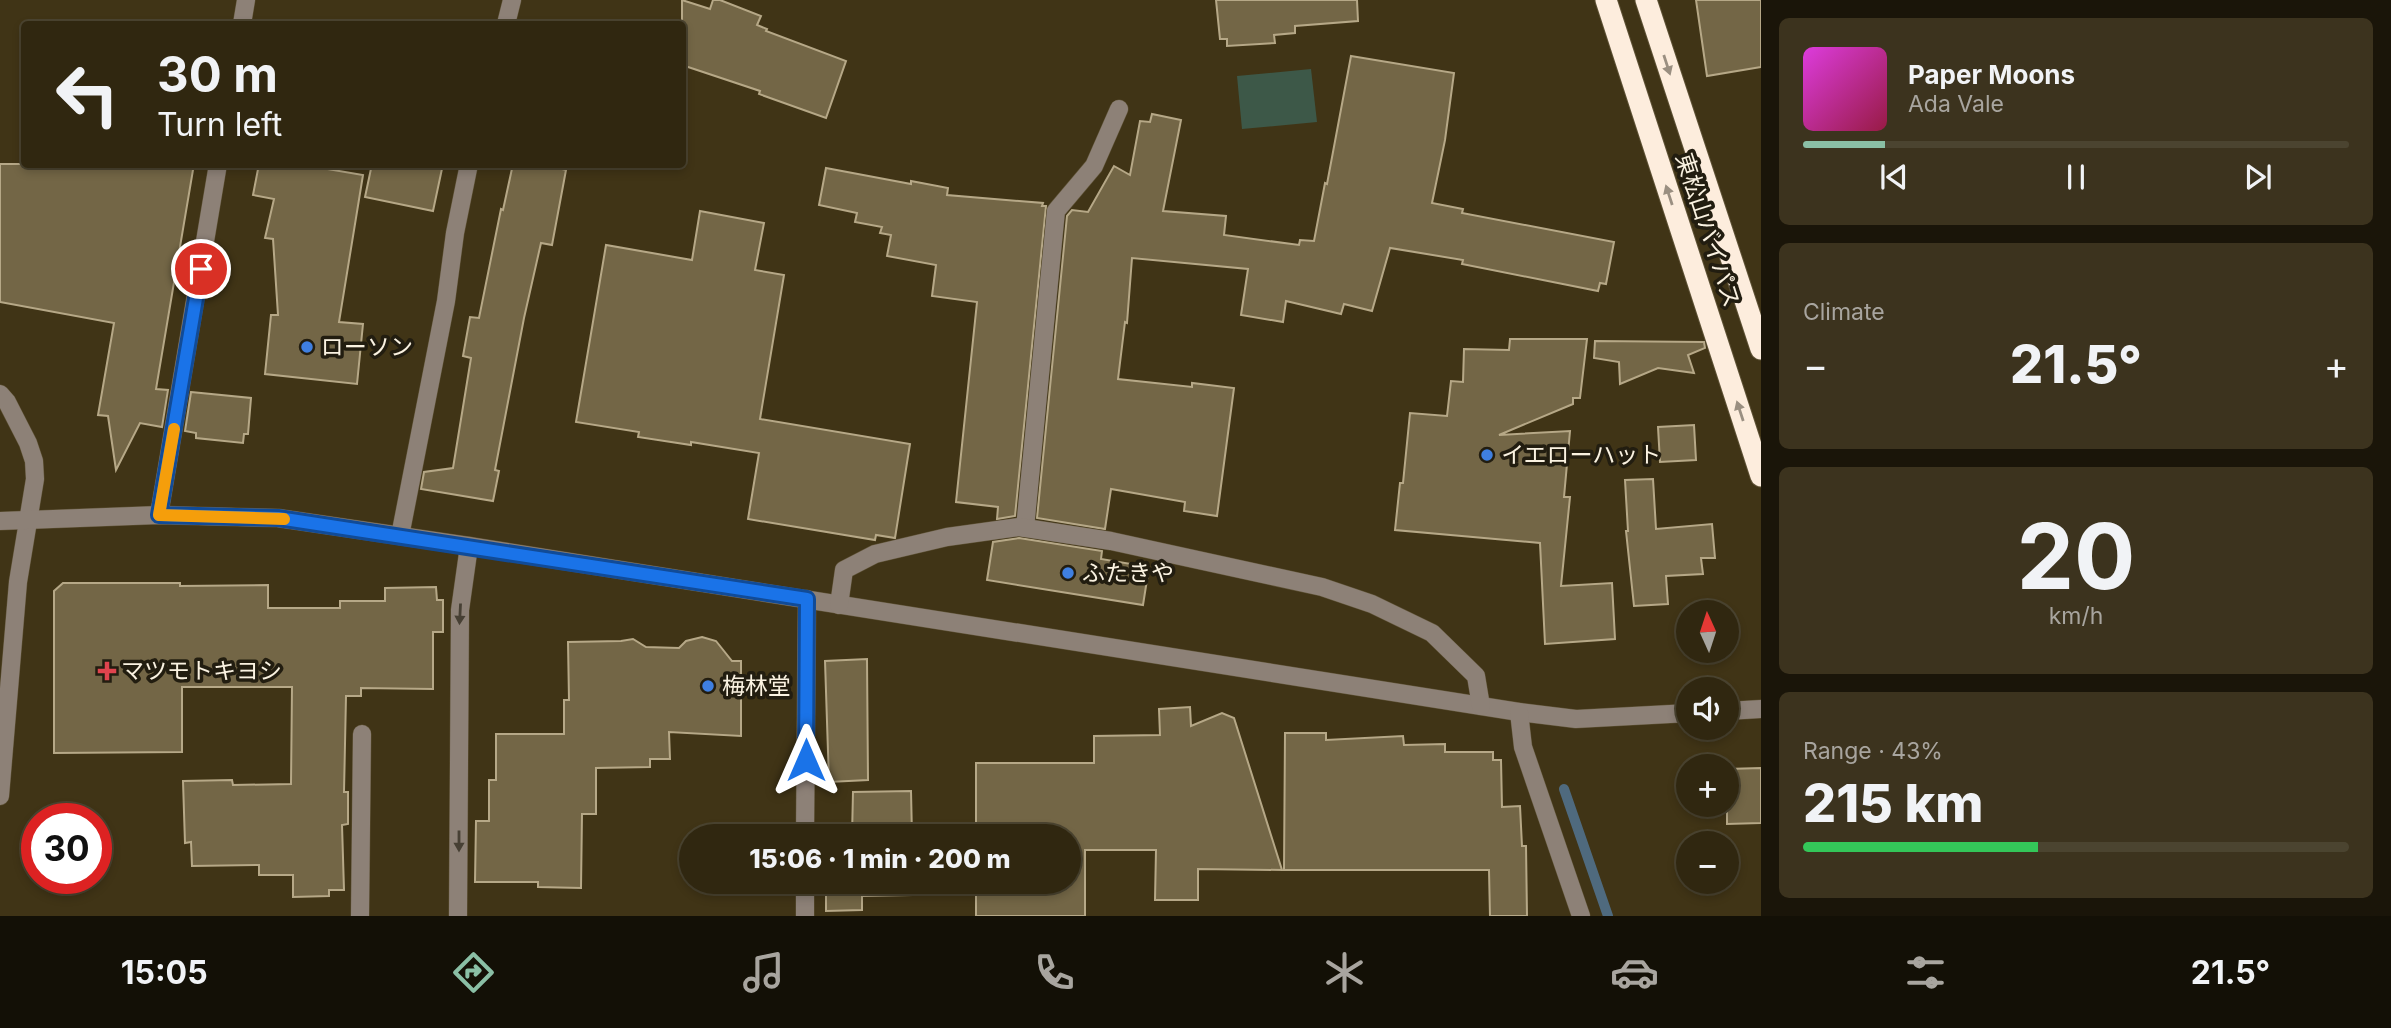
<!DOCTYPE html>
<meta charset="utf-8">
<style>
:root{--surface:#302710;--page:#3c331e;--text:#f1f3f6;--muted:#a8a59f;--line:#4b4430;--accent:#8abfa5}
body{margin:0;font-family:Inter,"Noto Sans JP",sans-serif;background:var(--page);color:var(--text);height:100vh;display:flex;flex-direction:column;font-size:26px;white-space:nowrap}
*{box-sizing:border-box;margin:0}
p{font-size:23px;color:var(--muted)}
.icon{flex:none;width:38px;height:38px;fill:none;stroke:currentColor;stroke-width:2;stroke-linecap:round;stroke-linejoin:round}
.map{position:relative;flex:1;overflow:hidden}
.side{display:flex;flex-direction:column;gap:18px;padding:18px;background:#1a1509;width:630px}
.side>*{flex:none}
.hud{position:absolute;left:21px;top:21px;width:665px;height:147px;border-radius:7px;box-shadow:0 4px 10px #0003,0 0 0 2px var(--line);background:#302710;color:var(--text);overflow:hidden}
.needle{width:46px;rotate:357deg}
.tools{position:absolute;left:1676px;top:600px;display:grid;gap:14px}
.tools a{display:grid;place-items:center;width:63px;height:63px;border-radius:50%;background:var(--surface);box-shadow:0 4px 10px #0003,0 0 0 2px var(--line);font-size:35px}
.speed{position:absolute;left:21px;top:803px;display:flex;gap:14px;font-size:35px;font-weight:700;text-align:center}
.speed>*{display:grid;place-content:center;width:91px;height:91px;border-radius:50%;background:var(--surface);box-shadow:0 4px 10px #0003,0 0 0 2px var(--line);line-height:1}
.speed .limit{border:10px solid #d22;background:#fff;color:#111}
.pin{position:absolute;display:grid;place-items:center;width:60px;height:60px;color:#fff;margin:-30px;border:4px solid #fff;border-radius:50%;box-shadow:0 2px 7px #0007}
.me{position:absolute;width:77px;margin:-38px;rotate:0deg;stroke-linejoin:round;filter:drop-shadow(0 0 5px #0008)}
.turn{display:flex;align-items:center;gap:24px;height:147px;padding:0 21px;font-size:32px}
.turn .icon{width:91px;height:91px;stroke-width:2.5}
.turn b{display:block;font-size:49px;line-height:60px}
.big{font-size:52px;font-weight:800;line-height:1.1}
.side .widget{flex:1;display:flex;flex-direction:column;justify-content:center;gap:10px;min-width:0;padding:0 24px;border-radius:10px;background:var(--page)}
.side .dial{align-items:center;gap:0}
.dial b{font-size:91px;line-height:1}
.song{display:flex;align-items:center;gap:21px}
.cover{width:84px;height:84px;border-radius:10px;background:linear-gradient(135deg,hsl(300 70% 55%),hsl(340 70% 35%))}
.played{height:7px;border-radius:4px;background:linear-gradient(90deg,var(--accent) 15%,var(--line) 15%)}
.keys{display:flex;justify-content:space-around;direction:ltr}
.heat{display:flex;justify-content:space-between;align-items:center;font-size:38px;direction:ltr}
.charge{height:10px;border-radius:5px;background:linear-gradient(90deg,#34c759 43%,var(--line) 0)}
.trip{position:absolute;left:679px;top:824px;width:402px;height:70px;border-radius:35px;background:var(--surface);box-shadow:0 4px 10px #0003,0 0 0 2px var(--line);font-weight:800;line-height:70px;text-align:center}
.dock{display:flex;height:112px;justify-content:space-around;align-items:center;background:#131006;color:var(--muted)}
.dock .icon{width:49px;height:49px}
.dock .on{color:var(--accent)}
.dock b{font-size:32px;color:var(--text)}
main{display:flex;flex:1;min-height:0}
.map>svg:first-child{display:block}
</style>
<main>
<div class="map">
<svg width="1761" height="916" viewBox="0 0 1761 916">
<rect width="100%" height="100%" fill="#403416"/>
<polygon fill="#3d5848" points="1311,69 1317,122 1242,129 1237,76"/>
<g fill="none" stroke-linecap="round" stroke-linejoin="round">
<polyline stroke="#4f6a7e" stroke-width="10" points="1564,789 1608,916"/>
</g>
<g fill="#736646" stroke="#b6a887" stroke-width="2">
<polygon points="682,0 710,9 713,0 720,0 761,16 757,25 767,29 766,31 846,61 826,118 759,94 760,91 682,65"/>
<polygon points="1216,0 1357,0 1358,21 1295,26 1295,33 1274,35 1275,43 1227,46 1227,39 1220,39"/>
<polygon points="1696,0 1761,0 1761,67 1707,76"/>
<polygon points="1351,56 1454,73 1445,140 1432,203 1463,209 1462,213 1614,242 1606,284 1600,283 1598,291 1462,264 1463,260 1390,248 1372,311 1344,304 1341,314 1286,301 1283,322 1241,315 1248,269 1132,258 1127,323 1125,322 1118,379 1192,387 1192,383 1234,388 1217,516 1184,511 1185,502 1111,489 1105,529 1037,518 1067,216 1072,210 1088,212 1114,166 1130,175 1140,121 1150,122 1152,114 1181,120 1163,211 1226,216 1224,235 1299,245 1300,240 1314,241 1325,183 1327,184"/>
<polygon points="0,164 194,164 156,389 168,390 162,427 140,423 116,470 108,416 98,415 114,323 0,302"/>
<polygon points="259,164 298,164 363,175 339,322 363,324 357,384 265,374 271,315 278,315 273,239 265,238 274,199 253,195"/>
<polygon points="372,164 443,164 433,211 365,197"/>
<polygon points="513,164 543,164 566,170 552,245 541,243 524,318 495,470 499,471 493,501 421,489 424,472 453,468 471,358 463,356 470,317 479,318 501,209 503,210"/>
<polygon points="826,168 911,184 911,181 948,188 947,195 1043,203 1042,206 1046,206 1015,516 997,519 998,507 956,502 977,302 932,296 936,265 887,256 891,235 880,233 882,227 855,222 857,213 819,205"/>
<polygon points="700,211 764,223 755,270 784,275 760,419 910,444 895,538 876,535 875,540 748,519 759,453 691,442 691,445 638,437 639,432 576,422 606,245 692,260"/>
<polygon points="1510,339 1587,339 1580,398 1573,398 1573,404 1499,435 1570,431 1564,497 1570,497 1561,586 1612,583 1615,639 1545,644 1540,543 1395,530 1400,483 1403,483 1410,413 1447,416 1451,381 1463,382 1464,349 1509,350"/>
<polygon points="1595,341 1704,342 1705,348 1688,355 1694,373 1658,368 1620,384 1619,362 1594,358"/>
<polygon points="191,392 251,398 248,434 244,434 243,443 196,438 196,433 185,431"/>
<polygon points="1694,425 1696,460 1660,462 1658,427"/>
<polygon points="1653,479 1656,529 1712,524 1715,558 1701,558 1703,574 1666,576 1668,604 1634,606 1626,531 1628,531 1625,480"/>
<polygon points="1019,538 1102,551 1101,559 1149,567 1143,605 987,580 993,542"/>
<polygon points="63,583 180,583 180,586 268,585 268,608 340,608 340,601 385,601 385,588 436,587 437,600 443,600 443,632 433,632 433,689 361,688 361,696 346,696 344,792 348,792 348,824 342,825 344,890 329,890 329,896 293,897 293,875 259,875 259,865 192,866 191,842 185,843 183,781 232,780 233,785 291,784 292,687 182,687 182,752 54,753 54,591"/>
<polygon points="702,637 716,641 732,661 741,661 741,736 669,732 670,759 650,759 650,767 596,768 596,814 582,814 581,888 538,887 538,882 475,882 476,821 489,821 489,780 496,780 496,734 564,734 564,700 569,700 568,642 621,641 633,639 646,647 679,648 686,641"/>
<polygon points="867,659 868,780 829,782 825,661"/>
<polygon points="1190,707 1191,726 1222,713 1234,718 1282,870 1198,869 1198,900 1155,900 1156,850 1085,850 1085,916 976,916 976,882 1069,882 1069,836 976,836 976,763 1094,763 1094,736 1160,735 1159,709"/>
<polygon points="1285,733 1326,733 1326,740 1403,736 1404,745 1445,744 1445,752 1493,752 1493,760 1501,760 1502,807 1520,806 1522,846 1526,846 1527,916 1490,916 1489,870 1284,870"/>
<polygon points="1761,768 1761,823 1727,824 1727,769"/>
<polygon points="911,791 912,836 852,836 853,792"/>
<polygon points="826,882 911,882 912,895 862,896 862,910 826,911"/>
</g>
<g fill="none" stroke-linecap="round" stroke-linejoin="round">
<g stroke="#5e5236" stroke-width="19">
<g id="minor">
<polyline points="242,24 246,0"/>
<polyline points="506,24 512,0"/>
<polyline points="0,394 7,402 28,443 34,461 35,479 18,582 0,796"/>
<polyline points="159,515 218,164"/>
<polyline points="0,521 159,515 278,518 469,546 1519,712 1576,719 1689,713"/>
<polyline points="1025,528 1056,211 1094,166 1119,109"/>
<polyline points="400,536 446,301 455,233 469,164"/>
<polyline points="839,605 844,570 875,554 947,537 1019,527 1111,541 1322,587 1372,604 1432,633 1476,676 1481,706"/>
<polyline points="1727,711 1761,709"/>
<polyline points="1519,712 1523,747 1581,916"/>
<polyline points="805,836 807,599"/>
<polyline points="360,916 362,734"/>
<polyline points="458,916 460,610 469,546"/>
<polyline points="805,916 805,882"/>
</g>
</g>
<g stroke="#5e5236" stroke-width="23">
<g id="highway">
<polyline points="1606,0 1761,476"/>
<polyline points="1646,0 1761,349"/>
</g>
</g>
<use href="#minor" stroke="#8d8177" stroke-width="18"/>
<use href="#highway" stroke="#fdeddd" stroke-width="21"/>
</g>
<defs><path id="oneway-solid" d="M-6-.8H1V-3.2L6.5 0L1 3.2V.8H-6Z" transform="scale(1.75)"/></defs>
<g fill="#9a8f81">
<use href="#oneway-solid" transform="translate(1667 65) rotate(72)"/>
<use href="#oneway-solid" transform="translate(1669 195) rotate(-108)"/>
<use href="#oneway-solid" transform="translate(1740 411) rotate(-108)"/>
</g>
<g fill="#474034">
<use href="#oneway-solid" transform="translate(460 614) rotate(93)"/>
<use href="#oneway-solid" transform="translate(459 841) rotate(90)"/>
</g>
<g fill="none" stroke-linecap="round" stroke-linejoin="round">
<g stroke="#114b97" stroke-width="18">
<polyline id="route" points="201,269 159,515 278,518 807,599 806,760"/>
</g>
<use href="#route" stroke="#1a73e8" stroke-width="12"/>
<polyline stroke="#f59e0b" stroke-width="12" points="174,429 159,515 284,519"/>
</g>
<g fill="#3f7fe0" stroke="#221d10" stroke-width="2.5">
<circle cx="307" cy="347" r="7"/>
<circle cx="1487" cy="455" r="7"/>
<circle cx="1068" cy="573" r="7"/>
<circle cx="708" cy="686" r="7"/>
</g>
<path fill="#e0444e" stroke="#221d10" stroke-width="2.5" d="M103.5 660.5h7v7h7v7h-7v7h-7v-7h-7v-7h7z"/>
<g text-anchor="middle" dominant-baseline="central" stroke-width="7" stroke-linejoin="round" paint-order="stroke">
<g font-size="23" fill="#faf2e1" stroke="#221d10">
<text transform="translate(1708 230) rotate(72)">東松山バイパス</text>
</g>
<g font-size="23" fill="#faf2e1" stroke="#221d10" text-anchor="start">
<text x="321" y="347">ローソン</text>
<text x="1501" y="455">イエローハット</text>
<text x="1082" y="573">ふたきや</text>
<text x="121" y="671">マツモトキヨシ</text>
<text x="722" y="686">梅林堂</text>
</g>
</g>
</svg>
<div class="tools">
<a><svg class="needle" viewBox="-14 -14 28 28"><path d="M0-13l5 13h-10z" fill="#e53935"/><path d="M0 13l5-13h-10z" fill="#a8a59f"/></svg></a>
<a><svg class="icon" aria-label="sound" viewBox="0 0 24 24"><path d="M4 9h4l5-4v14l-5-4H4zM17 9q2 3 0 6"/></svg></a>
<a>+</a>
<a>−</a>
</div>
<div class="speed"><div class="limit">30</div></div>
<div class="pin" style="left:201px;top:269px;background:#d93025"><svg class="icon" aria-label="arrive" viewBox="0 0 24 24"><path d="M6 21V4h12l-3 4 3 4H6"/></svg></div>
<svg class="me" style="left:806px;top:760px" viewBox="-20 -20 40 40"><path d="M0-17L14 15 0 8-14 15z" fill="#1a73e8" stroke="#fff" stroke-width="4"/></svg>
<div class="trip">15:06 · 1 min · 200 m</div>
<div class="hud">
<div class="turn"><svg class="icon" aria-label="left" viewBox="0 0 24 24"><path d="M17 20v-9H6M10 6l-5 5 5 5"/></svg><div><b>30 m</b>Turn left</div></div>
</div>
</div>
<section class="side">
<div class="widget">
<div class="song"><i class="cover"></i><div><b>Paper Moons</b><p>Ada Vale</p></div></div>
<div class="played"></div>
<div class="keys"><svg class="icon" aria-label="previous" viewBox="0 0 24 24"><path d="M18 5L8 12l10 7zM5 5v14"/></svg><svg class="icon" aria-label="pause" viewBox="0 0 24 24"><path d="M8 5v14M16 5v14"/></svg><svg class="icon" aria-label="next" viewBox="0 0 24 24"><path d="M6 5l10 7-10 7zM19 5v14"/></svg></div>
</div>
<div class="widget"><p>Climate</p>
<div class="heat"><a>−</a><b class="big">21.5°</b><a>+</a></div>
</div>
<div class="widget dial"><b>20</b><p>km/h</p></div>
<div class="widget"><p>Range · 43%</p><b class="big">215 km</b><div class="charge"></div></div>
</section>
</main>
<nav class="dock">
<b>15:05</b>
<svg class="icon on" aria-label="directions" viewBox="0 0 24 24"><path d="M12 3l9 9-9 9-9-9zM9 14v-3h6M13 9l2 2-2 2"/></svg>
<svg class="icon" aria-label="music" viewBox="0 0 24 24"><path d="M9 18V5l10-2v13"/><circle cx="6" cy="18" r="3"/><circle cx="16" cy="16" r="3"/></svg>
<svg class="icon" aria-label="phone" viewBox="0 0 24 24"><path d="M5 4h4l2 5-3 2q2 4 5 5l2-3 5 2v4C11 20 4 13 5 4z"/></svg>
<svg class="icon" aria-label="climate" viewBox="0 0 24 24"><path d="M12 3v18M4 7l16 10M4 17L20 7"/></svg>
<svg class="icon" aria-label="car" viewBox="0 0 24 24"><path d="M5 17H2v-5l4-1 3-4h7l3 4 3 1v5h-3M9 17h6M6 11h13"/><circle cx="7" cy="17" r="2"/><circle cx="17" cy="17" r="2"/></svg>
<svg class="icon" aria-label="filters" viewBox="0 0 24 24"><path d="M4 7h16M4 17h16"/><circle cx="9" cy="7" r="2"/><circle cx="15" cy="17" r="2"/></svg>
<b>21.5°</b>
</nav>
